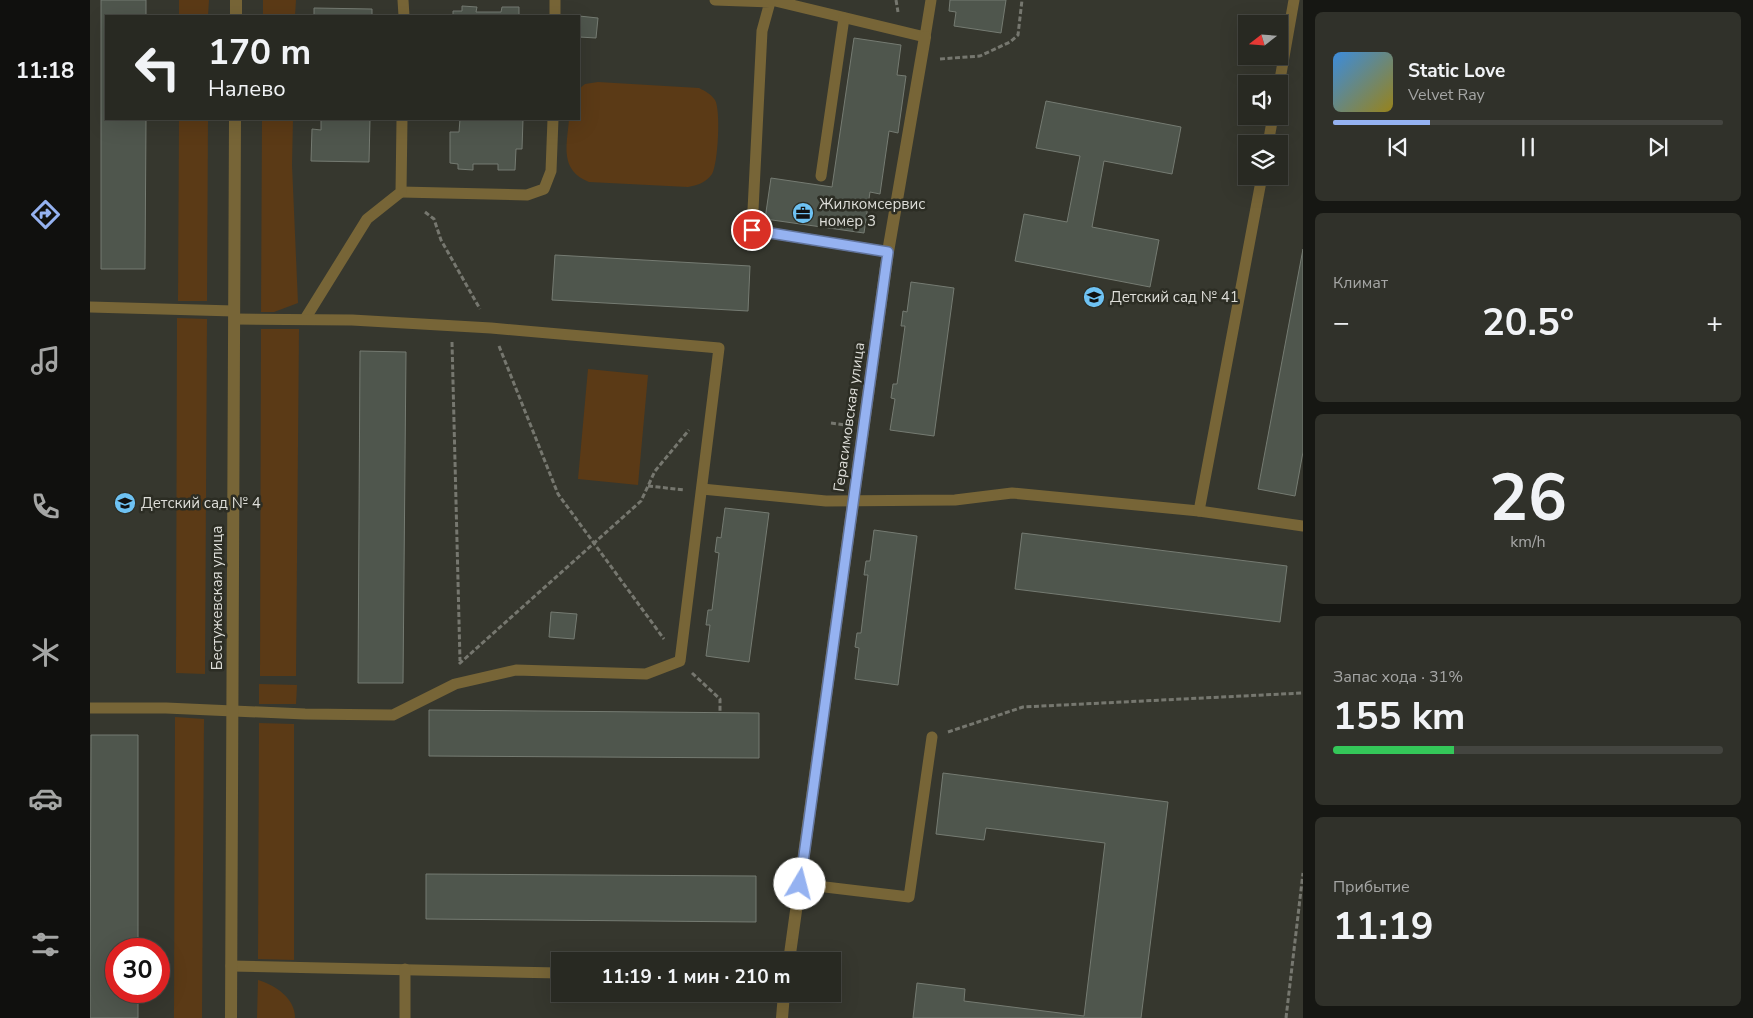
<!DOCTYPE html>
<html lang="ru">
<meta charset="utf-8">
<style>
:root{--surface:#282922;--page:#30312a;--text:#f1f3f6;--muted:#a5a6a5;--line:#444540;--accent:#95b2f1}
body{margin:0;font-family:"Nunito Sans",sans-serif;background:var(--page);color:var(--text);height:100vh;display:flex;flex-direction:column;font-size:19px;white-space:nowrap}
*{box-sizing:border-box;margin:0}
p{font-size:16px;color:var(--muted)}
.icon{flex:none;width:28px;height:28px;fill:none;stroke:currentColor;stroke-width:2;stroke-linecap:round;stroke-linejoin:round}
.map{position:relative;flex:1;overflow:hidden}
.side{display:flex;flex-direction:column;gap:12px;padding:12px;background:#161713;width:450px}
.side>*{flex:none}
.top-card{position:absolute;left:15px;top:15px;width:475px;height:105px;border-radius:0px;box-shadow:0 5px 20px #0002,0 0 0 1px var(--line);background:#282922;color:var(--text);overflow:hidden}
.needle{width:32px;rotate:253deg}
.fabs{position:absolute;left:1148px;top:15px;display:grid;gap:10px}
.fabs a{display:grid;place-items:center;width:50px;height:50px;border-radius:0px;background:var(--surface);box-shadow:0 5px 20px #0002,0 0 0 1px var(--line);font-size:25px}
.speed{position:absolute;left:15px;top:938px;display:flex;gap:10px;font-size:25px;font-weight:700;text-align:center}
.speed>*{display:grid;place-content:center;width:65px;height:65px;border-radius:50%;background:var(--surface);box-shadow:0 5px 20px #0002,0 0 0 1px var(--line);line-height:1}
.speed .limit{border:8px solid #d22;background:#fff;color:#111}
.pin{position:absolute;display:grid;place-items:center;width:42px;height:42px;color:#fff;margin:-21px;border:2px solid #fff;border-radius:50%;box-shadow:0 1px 5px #0007}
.me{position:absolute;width:55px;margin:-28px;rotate:8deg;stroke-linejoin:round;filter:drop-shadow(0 0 4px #0008)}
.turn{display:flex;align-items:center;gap:18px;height:105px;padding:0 20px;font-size:22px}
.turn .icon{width:65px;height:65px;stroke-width:2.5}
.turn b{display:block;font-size:35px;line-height:42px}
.big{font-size:38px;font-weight:700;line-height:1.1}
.side .card{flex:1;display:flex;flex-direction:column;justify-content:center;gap:8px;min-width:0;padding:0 18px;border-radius:8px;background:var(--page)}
.side .dial{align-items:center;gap:0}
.dial b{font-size:65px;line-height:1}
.song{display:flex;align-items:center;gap:15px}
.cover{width:60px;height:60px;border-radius:8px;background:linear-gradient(135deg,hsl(210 70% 55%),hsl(50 70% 35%))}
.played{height:5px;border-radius:2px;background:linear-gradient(90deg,var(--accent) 25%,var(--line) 25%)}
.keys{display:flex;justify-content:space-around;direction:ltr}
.heat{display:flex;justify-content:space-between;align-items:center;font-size:28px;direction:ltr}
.charge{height:8px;border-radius:4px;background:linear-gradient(90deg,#34c759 31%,var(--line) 0)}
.trip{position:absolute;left:461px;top:952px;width:290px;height:50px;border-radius:0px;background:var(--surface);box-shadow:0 5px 20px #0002,0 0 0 1px var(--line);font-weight:700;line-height:50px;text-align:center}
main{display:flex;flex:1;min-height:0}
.tabs{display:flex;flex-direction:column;width:90px;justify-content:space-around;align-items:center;background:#10100e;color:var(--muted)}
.tabs .icon{width:35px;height:35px}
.tabs .current{color:var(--accent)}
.tabs b{font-size:22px;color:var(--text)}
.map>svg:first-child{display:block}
</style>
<main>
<nav class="tabs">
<b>11:18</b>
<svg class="icon current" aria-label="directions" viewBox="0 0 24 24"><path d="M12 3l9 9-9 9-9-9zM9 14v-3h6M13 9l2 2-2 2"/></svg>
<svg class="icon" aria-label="music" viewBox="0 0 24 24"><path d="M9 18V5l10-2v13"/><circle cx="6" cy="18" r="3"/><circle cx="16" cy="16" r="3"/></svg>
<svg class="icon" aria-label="phone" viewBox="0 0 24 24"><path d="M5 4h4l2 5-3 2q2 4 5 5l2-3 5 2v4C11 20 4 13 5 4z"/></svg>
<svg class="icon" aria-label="climate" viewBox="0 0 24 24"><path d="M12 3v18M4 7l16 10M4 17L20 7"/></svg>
<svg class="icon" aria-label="car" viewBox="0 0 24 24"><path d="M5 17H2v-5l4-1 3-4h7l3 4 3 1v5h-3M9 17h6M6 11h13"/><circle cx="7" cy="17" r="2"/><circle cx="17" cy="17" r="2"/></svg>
<svg class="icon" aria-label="filters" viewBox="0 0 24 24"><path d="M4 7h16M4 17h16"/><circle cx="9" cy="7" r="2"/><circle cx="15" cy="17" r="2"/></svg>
</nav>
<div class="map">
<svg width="1213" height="1018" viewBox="0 0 1213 1018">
<rect width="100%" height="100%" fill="#36372e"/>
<g fill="#5b3a16">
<polygon points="89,0 119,0 118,16 89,16"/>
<polygon points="173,0 206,0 205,16 173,16"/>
<path d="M508 82 609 88C615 91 621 94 625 100 631 110 628 164 622 174 616 183 607 185 598 187L499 182C469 170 477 145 479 119H489V89L495 84Z"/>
<polygon points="89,119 118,119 117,301 88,301"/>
<polygon points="172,119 203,119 202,165 208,303 184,312 171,312"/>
<polygon points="87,318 117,319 115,674 86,673"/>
<polygon points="171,329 209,329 206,676 170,676"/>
<polygon points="498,369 558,375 548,485 488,479"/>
<polygon points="169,684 207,685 206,704 169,704"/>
<polygon points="85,717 114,719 112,1018 84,1018"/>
<polygon points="169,723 204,724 204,960 168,959"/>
<path d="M168 980C185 985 205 998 205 1018H167Z"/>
</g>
<g fill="#4f564d" stroke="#757b72">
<polygon points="11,0 56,0 56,16 16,16 16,119 56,119 55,269 11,269"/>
<polygon points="916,0 911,33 864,26 866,12 859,11 860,0"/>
<polygon points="372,6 387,7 386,12 411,12 412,7 429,7 429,16 363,16 363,11 372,11"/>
<polygon points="224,8 282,9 282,16 224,16"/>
<polygon points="489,16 508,18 506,38 489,37"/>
<polygon points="764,38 811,45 807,75 816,76 808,133 799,131 790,194 780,192 774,233 675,219 681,178 742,187"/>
<polygon points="956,101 1091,127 1082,174 1014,161 1002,227 1069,240 1060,287 925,261 934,214 977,222 990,156 946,148"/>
<polygon points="231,119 280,119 279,162 221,161 222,129 231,130"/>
<polygon points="370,119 433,119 432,149 426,149 425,170 408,170 408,164 383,164 383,170 368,169 368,164 360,163 360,132 369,132"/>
<polygon points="1213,249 1213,452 1205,496 1168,489"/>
<polygon points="465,255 660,266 658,311 462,300"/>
<polygon points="821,282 864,288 844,436 800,430 805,399 801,398 803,384 807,384 815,326 811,326 812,319 813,311 817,312"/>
<polygon points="270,351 316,352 313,683 268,683"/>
<polygon points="635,508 679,513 659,662 616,656 620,625 616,625 618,610 622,610 629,553 625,552 627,537 631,538"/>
<polygon points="784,530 827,536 808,685 765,679 769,648 765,647 767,633 771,633 778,575 774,575 776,561 780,561"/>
<polygon points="932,533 1197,566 1190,622 925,589"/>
<polygon points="461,612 487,614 484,639 459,637"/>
<polygon points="339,710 669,713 669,758 339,756"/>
<polygon points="1,735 48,735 48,949 26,949 26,991 48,991 48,1018 0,1018"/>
<polygon points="853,773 1078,802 1051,1018 823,1018 827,983 875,989 874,1001 994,1016 1015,843 896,828 894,840 846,834"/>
<polygon points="336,874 666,876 666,922 336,919"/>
</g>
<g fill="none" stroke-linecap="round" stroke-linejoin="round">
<g stroke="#76776f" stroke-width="3" stroke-dasharray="5 2.5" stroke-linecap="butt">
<polyline points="806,0 808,12"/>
<polyline points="850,59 890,56 920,42 928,35 932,0"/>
<polyline points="335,212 344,219 351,240 390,309"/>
<polyline points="362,342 370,661"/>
<polyline points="409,346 468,494 574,639"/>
<polyline points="741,423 755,425"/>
<polyline points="558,486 595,490"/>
<polyline points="369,664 551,501 565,471 599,430"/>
<polyline points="602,673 630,699 630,713"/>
<polyline points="858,732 933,707 1213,693"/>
<polyline points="1196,1018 1213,873"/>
</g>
<g stroke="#776537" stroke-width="11">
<polyline points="313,0 314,16"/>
<polyline points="625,0 680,2 672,31 662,230 798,252"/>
<polyline points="681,0 835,37 841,0"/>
<polyline points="465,16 465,0"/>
<polyline points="1189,85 1204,0"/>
<polyline points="1178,144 1183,116"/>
<polyline points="731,176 754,18"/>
<polyline points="311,192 437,195 454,189 461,171 463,119"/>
<polyline points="0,307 144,311"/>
<polyline points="215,319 277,219 311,192 312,119"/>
<polyline points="612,489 736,501 865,500 922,493 1109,511 1213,526"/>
<polyline points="1109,511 1172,176"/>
<polyline points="0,708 76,708 215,714 303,715 365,684 426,670 556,674 590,661 629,348 401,328 262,320 144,319"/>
<polyline points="710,884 819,897 842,737"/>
<polyline points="141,966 470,973"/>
<polyline points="315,1018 315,969"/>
</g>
<g stroke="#776537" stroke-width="12">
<polyline points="699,961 798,252 835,37"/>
<polyline points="692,1018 694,994"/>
</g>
<g stroke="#776537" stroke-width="12">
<polyline points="146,16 146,0"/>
<polyline points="141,1018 145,119"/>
</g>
</g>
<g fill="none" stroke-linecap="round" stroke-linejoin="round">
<g stroke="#61749d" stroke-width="12">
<polyline id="route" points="662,230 798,252 710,884"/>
</g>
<use href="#route" stroke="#95b2f1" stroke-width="9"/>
</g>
<defs>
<g id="office-disc" transform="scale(1.125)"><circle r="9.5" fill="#6ec2f3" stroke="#2c2d24"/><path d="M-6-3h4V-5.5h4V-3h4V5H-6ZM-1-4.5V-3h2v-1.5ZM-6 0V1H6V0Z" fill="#111"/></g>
<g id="school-disc" transform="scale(1.125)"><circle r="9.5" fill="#6ec2f3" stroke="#2c2d24"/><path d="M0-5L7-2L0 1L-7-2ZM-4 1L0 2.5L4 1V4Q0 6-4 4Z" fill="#111"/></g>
</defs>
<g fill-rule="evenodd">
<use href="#office-disc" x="713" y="213"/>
<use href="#school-disc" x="1004" y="297"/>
<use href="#school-disc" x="35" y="503"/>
</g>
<g text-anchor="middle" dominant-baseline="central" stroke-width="5" stroke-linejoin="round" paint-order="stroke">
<g font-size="15" fill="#deded9" stroke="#2c2d24" text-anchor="start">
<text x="729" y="204">Жилкомсервис<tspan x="729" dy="17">номер 3</tspan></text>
<text x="1020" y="297">Детский сад № 41</text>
<text x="51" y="503">Детский сад № 4</text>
</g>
<g font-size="15" fill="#deded9" stroke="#2c2d24">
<text transform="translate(759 417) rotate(-82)">Герасимовская улица</text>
<text transform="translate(127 598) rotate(-90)">Бестужевская улица</text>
</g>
</g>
</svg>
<div class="fabs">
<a><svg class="needle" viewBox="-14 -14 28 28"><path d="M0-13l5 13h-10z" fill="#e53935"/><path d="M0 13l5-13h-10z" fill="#a5a6a5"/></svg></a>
<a><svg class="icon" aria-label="sound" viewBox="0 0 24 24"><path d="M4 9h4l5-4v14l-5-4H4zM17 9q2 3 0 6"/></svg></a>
<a><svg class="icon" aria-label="layers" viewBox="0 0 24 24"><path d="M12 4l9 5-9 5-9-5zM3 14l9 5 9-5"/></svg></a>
</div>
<div class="speed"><div class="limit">30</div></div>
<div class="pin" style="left:662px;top:230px;background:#d93025"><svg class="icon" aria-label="arrive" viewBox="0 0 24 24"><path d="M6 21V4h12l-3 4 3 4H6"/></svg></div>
<svg class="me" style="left:710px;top:884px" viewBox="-20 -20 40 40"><circle r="19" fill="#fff"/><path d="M0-13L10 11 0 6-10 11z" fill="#95b2f1"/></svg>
<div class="trip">11:19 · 1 мин · 210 m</div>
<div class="top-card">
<div class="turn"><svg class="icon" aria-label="left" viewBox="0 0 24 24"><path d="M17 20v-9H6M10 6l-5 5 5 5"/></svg><div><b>170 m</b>Налево</div></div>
</div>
</div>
<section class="side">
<div class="card">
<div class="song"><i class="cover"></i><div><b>Static Love</b><p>Velvet Ray</p></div></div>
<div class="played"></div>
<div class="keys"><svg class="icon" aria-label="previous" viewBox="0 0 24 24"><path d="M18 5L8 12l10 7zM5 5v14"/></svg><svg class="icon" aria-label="pause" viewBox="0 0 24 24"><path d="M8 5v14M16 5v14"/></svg><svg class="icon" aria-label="next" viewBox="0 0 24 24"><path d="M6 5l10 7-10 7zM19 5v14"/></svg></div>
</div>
<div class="card"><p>Климат</p>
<div class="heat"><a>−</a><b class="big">20.5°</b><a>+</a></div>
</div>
<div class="card dial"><b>26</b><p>km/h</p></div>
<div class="card"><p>Запас хода · 31%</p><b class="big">155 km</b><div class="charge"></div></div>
<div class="card"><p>Прибытие</p><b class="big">11:19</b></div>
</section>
</main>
